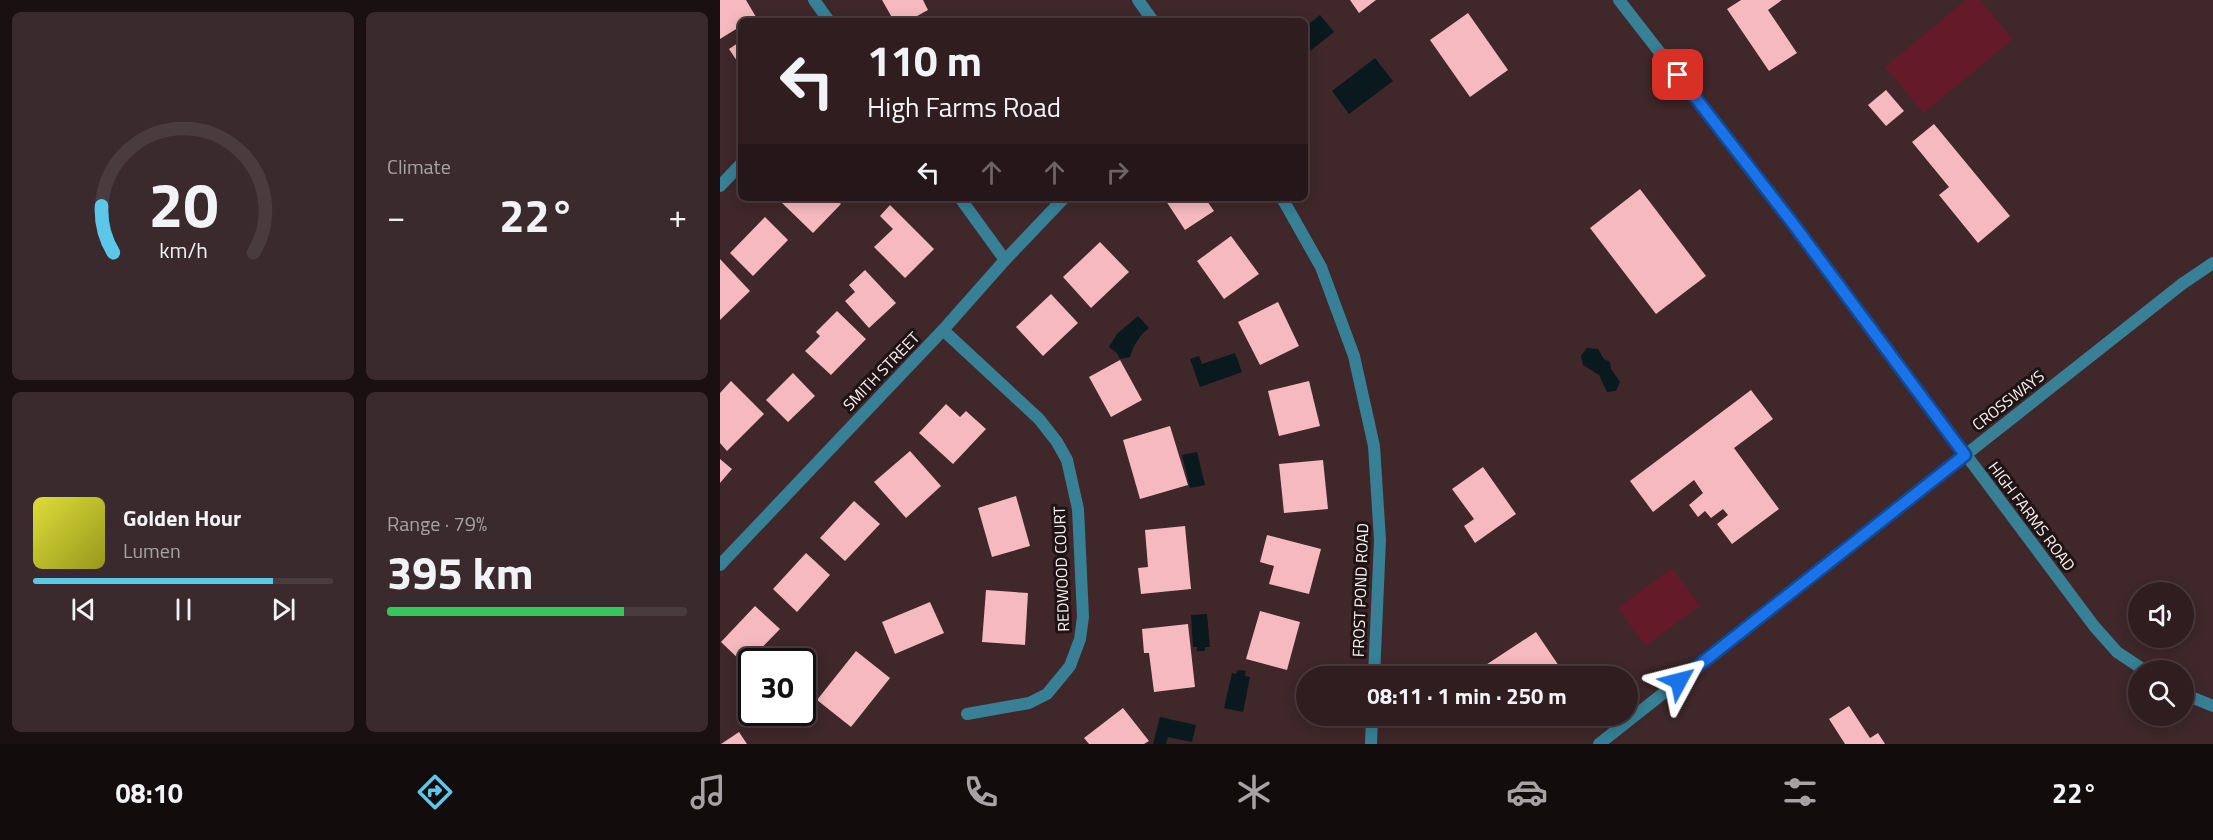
<!DOCTYPE html>
<meta charset="utf-8">
<style>
:root{--surface:#2f1d20;--page:#3b2a2d;--text:#f1f3f6;--muted:#a7a2a5;--line:#4a3b3e;--accent:#5cc7e8}
body{margin:0;font-family:"Titillium Web",sans-serif;background:var(--page);color:var(--text);height:100vh;display:flex;flex-direction:column;font-size:22px;white-space:nowrap}
*{box-sizing:border-box;margin:0}
p{font-size:20px;color:var(--muted)}
.icon{flex:none;width:33px;height:33px;fill:none;stroke:currentColor;stroke-width:2;stroke-linecap:round;stroke-linejoin:round}
.map{position:relative;flex:1;overflow:hidden}
.side{display:flex;flex-direction:column;gap:12px;padding:12px;background:#1a1012;width:720px}
.side>*{flex:none}
.hud{position:absolute;left:18px;top:18px;width:570px;height:183px;border-radius:9px;box-shadow:0 3px 15px #0003,0 0 0 2px var(--line);background:#2f1d20;color:var(--text);overflow:hidden}
.controls{position:absolute;left:1408px;top:582px;display:grid;gap:12px}
.controls a{display:grid;place-items:center;width:66px;height:66px;border-radius:50%;background:var(--surface);box-shadow:0 3px 15px #0003,0 0 0 2px var(--line);font-size:30px}
.speed{position:absolute;left:18px;top:648px;display:flex;gap:12px;font-size:30px;font-weight:700;text-align:center}
.speed>*{display:grid;place-content:center;width:78px;height:78px;border-radius:50%;background:var(--surface);box-shadow:0 3px 15px #0003,0 0 0 2px var(--line);line-height:1}
.speed .limit{border:3px solid #111;border-radius:9px;background:#fff;color:#111}
.pin{position:absolute;display:grid;place-items:center;width:51px;height:51px;color:#fff;margin:-26px;border-radius:12px;box-shadow:0 3px 9px #0006}
.me{position:absolute;width:66px;margin:-33px;rotate:52deg;stroke-linejoin:round;filter:drop-shadow(0 0 4px #0008)}
.turn{display:flex;align-items:center;gap:21px;height:126px;padding:0 30px;font-size:27px}
.turn .icon{width:78px;height:78px;stroke-width:2.5}
.turn b{display:block;font-size:42px;line-height:51px}
.lanes{display:flex;align-items:center;height:57px;padding:0 30px;background:#0003;justify-content:center;gap:30px;direction:ltr}
.lanes .off{opacity:.35}
.big{font-size:45px;font-weight:700;line-height:1.1}
.side .tile{flex:1;display:flex;flex-direction:column;justify-content:center;gap:9px;min-width:0;padding:0 21px;border-radius:9px;background:var(--page)}
.side .dial{align-items:center;gap:0}
.dial svg{height:156px;overflow:visible;fill:none;stroke:var(--line);stroke-width:7;stroke-linecap:round;text-anchor:middle}
.dial text{fill:var(--text);stroke:none}
.song{display:flex;align-items:center;gap:18px}
.cover{width:72px;height:72px;border-radius:9px;background:linear-gradient(135deg,hsl(60 70% 55%),hsl(60 70% 35%))}
.played{height:6px;border-radius:3px;background:linear-gradient(90deg,var(--accent) 80%,var(--line) 80%)}
.keys{display:flex;justify-content:space-around;direction:ltr}
.heat{display:flex;justify-content:space-between;align-items:center;font-size:33px;direction:ltr}
.charge{height:9px;border-radius:4px;background:linear-gradient(90deg,#34c759 79%,var(--line) 0)}
.side .tiles{flex:1;display:grid;gap:12px;grid-template-columns:repeat(2,1fr)}
.trip{position:absolute;left:576px;top:666px;width:342px;height:60px;border-radius:30px;background:var(--surface);box-shadow:0 3px 15px #0003,0 0 0 2px var(--line);font-weight:700;line-height:60px;text-align:center}
.tabs{display:flex;height:96px;justify-content:space-around;align-items:center;background:#130c0d;color:var(--muted)}
.tabs .icon{width:42px;height:42px}
.tabs .current{color:var(--accent)}
.tabs b{font-size:27px;color:var(--text)}
main{display:flex;flex:1;min-height:0}
.map>svg:first-child{display:block}
</style>
<main>
<section class="side">
<div class="tiles">
<div class="tile dial"><svg viewBox="0 0 100 80">
<path d="M14 69A42 42 0 1 1 86 69"/>
<path d="M14 69A42 42 0 0 1 8 45" stroke="#5cc7e8"/>
<text x="50" y="56" font-size="32" font-weight="700">20</text>
<text x="50" y="72" font-size="11">km/h</text>
</svg></div>
<div class="tile"><p>Climate</p>
<div class="heat"><a>−</a><b class="big">22°</b><a>+</a></div>
</div>
<div class="tile">
<div class="song"><i class="cover"></i><div><b>Golden Hour</b><p>Lumen</p></div></div>
<div class="played"></div>
<div class="keys"><svg class="icon" aria-label="previous" viewBox="0 0 24 24"><path d="M18 5L8 12l10 7zM5 5v14"/></svg><svg class="icon" aria-label="pause" viewBox="0 0 24 24"><path d="M8 5v14M16 5v14"/></svg><svg class="icon" aria-label="next" viewBox="0 0 24 24"><path d="M6 5l10 7-10 7zM19 5v14"/></svg></div>
</div>
<div class="tile"><p>Range · 79%</p><b class="big">395 km</b><div class="charge"></div></div>
</div>
</section>
<div class="map">
<svg width="1493" height="744" viewBox="0 0 1493 744">
<rect width="100%" height="100%" fill="#3f272a"/>
<g fill="#651a2a">
<polygon points="1246,0 1260,0 1293,39 1204,113 1165,67"/>
<polygon points="952,568 980,606 925,646 898,608"/>
</g>
<g fill="#09191e">
<polygon points="600,15 614,32 585,55 585,27"/>
<polygon points="655,58 673,81 629,114 612,91"/>
<path d="M418 316 429 328C419 336 414 344 410 357L400 359 397 353 389 347 397 334Z"/>
<polygon points="867,348 878,349 884,359 890,362 891,369 900,382 896,391 887,392 879,375 863,365 861,356"/>
<polygon points="515,353 522,372 480,387 470,359 479,356 482,364"/>
<polygon points="477,452 485,485 470,488 462,455"/>
<polygon points="487,614 490,647 485,647 485,651 477,651 477,647 473,647 471,615"/>
<polygon points="518,670 526,671 525,676 530,677 523,712 504,708 512,673 516,674"/>
<polygon points="440,717 476,725 472,742 448,737 446,744 433,744"/>
</g>
<g fill="#f5b9bf">
<polygon points="0,0 26,0 36,17 29,21 21,21 21,26 0,39"/>
<polygon points="162,0 203,0 208,10 188,21 174,21"/>
<polygon points="630,0 656,0 639,13"/>
<polygon points="1021,0 1062,0 1048,10 1077,53 1049,71 1007,9"/>
<polygon points="748,13 788,70 750,97 710,40"/>
<polygon points="21,41 21,67 9,49"/>
<polygon points="1166,90 1184,111 1166,126 1148,105"/>
<polygon points="1214,124 1290,216 1258,243 1219,195 1229,187 1192,142"/>
<polygon points="920,189 986,276 936,314 870,228"/>
<polygon points="67,198 114,198 121,204 93,233 62,203"/>
<polygon points="444,198 485,198 494,211 465,230"/>
<polygon points="170,205 214,249 185,278 154,247 173,229 160,216"/>
<polygon points="45,217 68,240 33,276 10,253"/>
<polygon points="511,236 539,274 504,299 477,261"/>
<polygon points="380,242 409,272 371,308 343,277"/>
<polygon points="0,259 30,291 0,320"/>
<polygon points="145,270 176,303 149,328 125,301 135,292 129,285"/>
<polygon points="331,294 358,323 323,356 296,327"/>
<polygon points="558,302 579,346 540,365 518,322"/>
<polygon points="117,311 146,339 111,375 85,351 100,336 96,332"/>
<polygon points="400,360 422,400 391,417 369,377"/>
<polygon points="73,373 95,396 68,422 46,400"/>
<polygon points="11,381 44,414 7,451 0,443 0,393"/>
<polygon points="589,381 600,426 559,436 548,391"/>
<polygon points="1031,390 1053,419 1014,448 1059,509 1012,544 997,524 1008,515 1003,509 991,518 985,511 978,517 969,505 983,493 974,480 933,512 910,481"/>
<polygon points="226,404 240,417 246,411 266,429 233,464 199,433"/>
<polygon points="450,426 468,485 420,499 403,440"/>
<polygon points="190,451 221,486 186,518 154,482"/>
<polygon points="0,459 12,469 0,483"/>
<polygon points="603,460 608,509 564,513 559,464"/>
<polygon points="763,467 796,514 755,543 744,526 754,519 732,489"/>
<polygon points="296,496 310,546 272,557 258,508"/>
<polygon points="134,501 160,524 125,561 100,538"/>
<polygon points="465,526 471,589 421,594 418,568 428,567 425,530"/>
<polygon points="547,535 601,549 589,594 549,584 554,566 540,562"/>
<polygon points="86,553 110,575 77,612 53,589"/>
<polygon points="266,590 308,593 305,645 262,642"/>
<polygon points="210,602 224,633 175,654 162,622"/>
<polygon points="35,606 60,629 25,665 1,642"/>
<polygon points="540,611 580,622 567,670 526,659"/>
<polygon points="468,624 475,687 434,692 429,653 424,653 422,629"/>
<polygon points="816,632 841,669 830,676 749,676"/>
<polygon points="136,651 170,678 131,727 97,700"/>
<polygon points="1129,706 1150,738 1158,733 1165,744 1125,744 1109,719"/>
<polygon points="403,708 429,741 424,744 369,744 364,738"/>
<polygon points="19,732 27,744 1,744"/>
</g>
<g fill="none" stroke-linecap="round" stroke-linejoin="round">
<g stroke="#378096" stroke-width="12">
<polyline points="94,0 109,21"/>
<polyline points="418,0 433,21"/>
<polyline points="899,0 1074,225 1374,626 1397,652 1424,670"/>
<polyline points="0,186 21,164"/>
<polyline points="240,198 285,260"/>
<polyline points="562,198 601,267 634,356 654,446 660,540 654,676"/>
<polyline points="223,330 319,419 337,442 347,460 358,509 363,617 360,639 350,666 327,694 309,703 247,714"/>
<polyline points="0,565 223,330 285,260 344,198"/>
<polyline points="1464,694 1493,706"/>
<polyline points="651,744 652,716"/>
<polyline points="879,744 1462,284 1493,263"/>
</g>
</g>
<g fill="none" stroke-linecap="round" stroke-linejoin="round">
<g stroke="#114b97" stroke-width="15">
<polyline id="route" points="958,75 1074,225 1245,455 959,681"/>
</g>
<use href="#route" stroke="#1a73e8" stroke-width="10"/>
</g>
<g text-anchor="middle" dominant-baseline="central" stroke-width="6" stroke-linejoin="round" paint-order="stroke">
<g font-size="16" fill="#fef1f2" stroke="#1f1415">
<text transform="translate(161 371) rotate(-46)">SMITH STREET</text>
<text transform="translate(1288 400) rotate(-38)">CROSSWAYS</text>
<text transform="translate(1312 516) rotate(53)">HIGH FARMS ROAD</text>
<text transform="translate(341 569) rotate(-92)">REDWOOD COURT</text>
<text transform="translate(640 590) rotate(-88)">FROST POND ROAD</text>
</g>
</g>
</svg>
<div class="controls">
<a><svg class="icon" aria-label="sound" viewBox="0 0 24 24"><path d="M4 9h4l5-4v14l-5-4H4zM17 9q2 3 0 6"/></svg></a>
<a><svg class="icon" aria-label="search" viewBox="0 0 24 24"><circle cx="10" cy="10" r="6"/><path d="M15 15l6 6"/></svg></a>
</div>
<div class="speed"><div class="limit">30</div></div>
<div class="pin" style="left:958px;top:75px;background:#d93025"><svg class="icon" aria-label="arrive" viewBox="0 0 24 24"><path d="M6 21V4h12l-3 4 3 4H6"/></svg></div>
<svg class="me" style="left:959px;top:681px" viewBox="-20 -20 40 40"><path d="M0-17L14 15 0 8-14 15z" fill="#1a73e8" stroke="#fff" stroke-width="4"/></svg>
<div class="trip">08:11 · 1 min · 250 m</div>
<div class="hud">
<div class="turn"><svg class="icon" aria-label="left" viewBox="0 0 24 24"><path d="M17 20v-9H6M10 6l-5 5 5 5"/></svg><div><b>110 m</b>High Farms Road</div></div>
<div class="lanes"><svg class="icon" aria-label="left" viewBox="0 0 24 24"><path d="M17 20v-9H6M10 6l-5 5 5 5"/></svg><svg class="icon off" aria-label="ahead" viewBox="0 0 24 24"><path d="M12 20V5M6 11l6-6 6 6"/></svg><svg class="icon off" aria-label="ahead" viewBox="0 0 24 24"><path d="M12 20V5M6 11l6-6 6 6"/></svg><svg class="icon off" aria-label="right" viewBox="0 0 24 24"><path d="M7 20v-9h11M14 6l5 5-5 5"/></svg></div>
</div>
</div>
</main>
<nav class="tabs">
<b>08:10</b>
<svg class="icon current" aria-label="directions" viewBox="0 0 24 24"><path d="M12 3l9 9-9 9-9-9zM9 14v-3h6M13 9l2 2-2 2"/></svg>
<svg class="icon" aria-label="music" viewBox="0 0 24 24"><path d="M9 18V5l10-2v13"/><circle cx="6" cy="18" r="3"/><circle cx="16" cy="16" r="3"/></svg>
<svg class="icon" aria-label="phone" viewBox="0 0 24 24"><path d="M5 4h4l2 5-3 2q2 4 5 5l2-3 5 2v4C11 20 4 13 5 4z"/></svg>
<svg class="icon" aria-label="climate" viewBox="0 0 24 24"><path d="M12 3v18M4 7l16 10M4 17L20 7"/></svg>
<svg class="icon" aria-label="car" viewBox="0 0 24 24"><path d="M5 17H2v-5l4-1 3-4h7l3 4 3 1v5h-3M9 17h6M6 11h13"/><circle cx="7" cy="17" r="2"/><circle cx="17" cy="17" r="2"/></svg>
<svg class="icon" aria-label="filters" viewBox="0 0 24 24"><path d="M4 7h16M4 17h16"/><circle cx="9" cy="7" r="2"/><circle cx="15" cy="17" r="2"/></svg>
<b>22°</b>
</nav>
